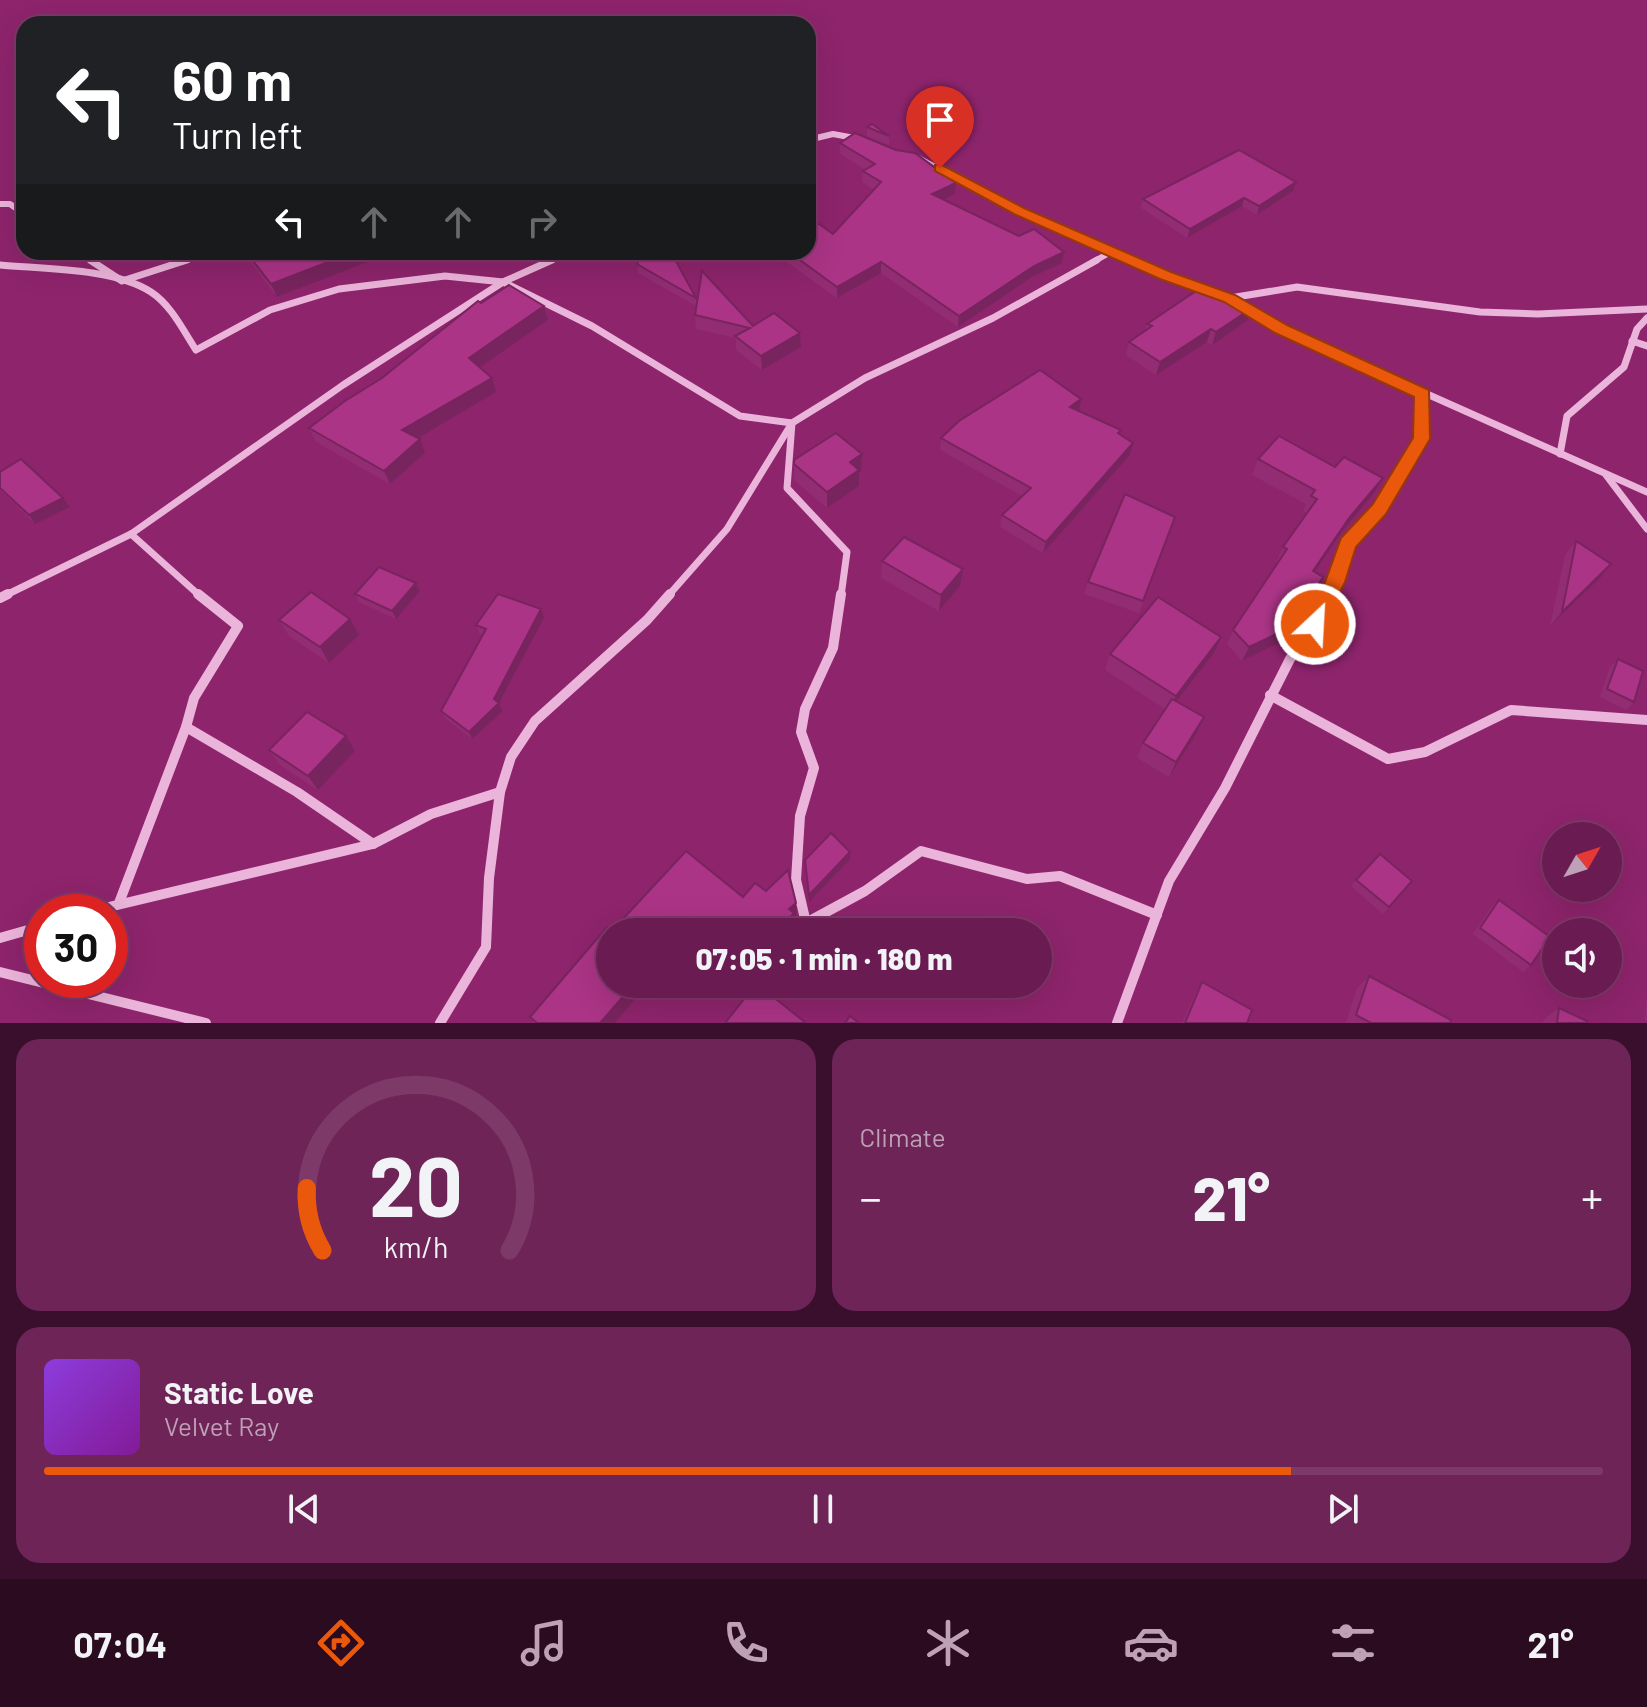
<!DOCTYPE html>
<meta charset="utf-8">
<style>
:root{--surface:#6a1b51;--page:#6f2458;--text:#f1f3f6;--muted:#bea1b7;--line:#7d3968;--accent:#ea580c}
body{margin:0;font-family:Barlow,sans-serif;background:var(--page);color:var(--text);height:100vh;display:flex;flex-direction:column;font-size:30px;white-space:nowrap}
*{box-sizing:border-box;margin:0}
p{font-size:26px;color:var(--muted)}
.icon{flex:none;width:44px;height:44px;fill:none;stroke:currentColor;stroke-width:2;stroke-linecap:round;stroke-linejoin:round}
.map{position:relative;height:1023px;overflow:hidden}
.details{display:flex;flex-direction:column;gap:16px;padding:16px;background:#3a0f2d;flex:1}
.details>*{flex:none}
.guide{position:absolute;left:16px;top:16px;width:800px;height:244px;border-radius:24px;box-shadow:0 8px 32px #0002,0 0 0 2px var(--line);background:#202124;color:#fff;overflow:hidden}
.needle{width:52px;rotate:51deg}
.controls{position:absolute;left:1542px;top:822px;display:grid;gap:16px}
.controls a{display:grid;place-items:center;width:80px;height:80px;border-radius:50%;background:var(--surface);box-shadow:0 8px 32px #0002,0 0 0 2px var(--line);font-size:40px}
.speed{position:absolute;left:24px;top:894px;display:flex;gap:16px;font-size:40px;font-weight:700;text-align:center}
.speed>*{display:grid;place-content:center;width:104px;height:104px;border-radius:50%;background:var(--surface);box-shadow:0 8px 32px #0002,0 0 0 2px var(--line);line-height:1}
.speed .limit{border:12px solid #d22;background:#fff;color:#111}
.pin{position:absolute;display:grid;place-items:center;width:68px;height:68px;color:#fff;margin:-82px -34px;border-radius:50% 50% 50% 0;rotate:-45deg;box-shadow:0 0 8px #0007}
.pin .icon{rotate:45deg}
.me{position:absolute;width:88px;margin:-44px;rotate:25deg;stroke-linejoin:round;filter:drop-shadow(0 0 6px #0008)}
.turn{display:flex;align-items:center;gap:28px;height:168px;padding:0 24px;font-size:36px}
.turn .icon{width:104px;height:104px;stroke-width:2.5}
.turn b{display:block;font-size:56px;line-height:68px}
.lanes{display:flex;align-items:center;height:76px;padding:0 24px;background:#0003;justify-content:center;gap:40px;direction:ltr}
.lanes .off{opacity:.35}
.big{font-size:60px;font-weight:800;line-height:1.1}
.details .card{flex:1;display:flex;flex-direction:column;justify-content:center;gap:12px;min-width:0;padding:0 28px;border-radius:24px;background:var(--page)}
.details .dial{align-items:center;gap:0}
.dial svg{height:208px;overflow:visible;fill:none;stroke:var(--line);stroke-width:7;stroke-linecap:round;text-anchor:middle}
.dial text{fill:var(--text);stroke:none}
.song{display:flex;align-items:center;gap:24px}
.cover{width:96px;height:96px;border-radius:12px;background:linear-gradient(135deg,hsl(270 70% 55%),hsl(290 70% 35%))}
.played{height:8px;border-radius:4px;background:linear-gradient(90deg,var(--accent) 80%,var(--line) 80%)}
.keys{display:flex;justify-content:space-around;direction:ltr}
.heat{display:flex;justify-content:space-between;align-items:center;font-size:44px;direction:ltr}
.details .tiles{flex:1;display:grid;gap:16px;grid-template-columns:1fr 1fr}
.card:last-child{grid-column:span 2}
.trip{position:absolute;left:596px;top:918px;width:456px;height:80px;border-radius:40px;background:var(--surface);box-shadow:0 8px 32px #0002,0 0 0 2px var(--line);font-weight:800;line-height:80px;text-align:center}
.dock{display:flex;height:128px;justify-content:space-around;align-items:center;background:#2a0b20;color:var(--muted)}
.dock .icon{width:56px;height:56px}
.dock .current{color:var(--accent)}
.dock b{font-size:36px;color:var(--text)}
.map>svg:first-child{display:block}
</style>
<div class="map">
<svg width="1647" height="1023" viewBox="0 0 1647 1023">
<rect width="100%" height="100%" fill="#8e246c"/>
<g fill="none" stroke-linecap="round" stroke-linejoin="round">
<g stroke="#ebb4da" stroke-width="6">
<polyline points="808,140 833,134 860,139"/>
<polyline points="918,158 1019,211 1135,262"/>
<polyline points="0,204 10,204 24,214"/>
<polyline points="78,252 93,262"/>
<polyline points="181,262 211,252"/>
<polyline points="546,262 578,252"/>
<polyline points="1093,262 1111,252"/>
</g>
<g stroke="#ebb4da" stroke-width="7">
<polyline points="90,260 122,281 187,260"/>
<polyline points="1130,260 1229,298"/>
<path d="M0 265C43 269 114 268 151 292 171 305 183 330 196 350L270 310 339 289 445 276 503 282 592 326 740 416 792 423 787 488 847 552 841 596"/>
<polyline points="1230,298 1297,287 1480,312 1538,314 1647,309"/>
<polyline points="1241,305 1281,329 1647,492"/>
<polyline points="1632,341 1647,346"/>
<polyline points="1560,454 1567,416 1624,367 1637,329 1647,318"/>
<polyline points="1606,475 1647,529"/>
<polyline points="131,534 200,596"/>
<polyline points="4,596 131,534 343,385 503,282 552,260"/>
<polyline points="668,596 727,529 792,423 865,378 993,318 1097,260"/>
<polyline points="1328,596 1348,543 1379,509 1422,439 1423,394"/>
</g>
<g stroke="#ebb4da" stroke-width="10">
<polyline points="841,594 833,648 805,709 801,732 814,768 800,816 796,880 806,923 865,891 921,851 1027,879 1060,876 1157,915"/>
<polyline points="0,598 8,594"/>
<polyline points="1270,695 1388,759 1425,752 1511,710 1647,720"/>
<polyline points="186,727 297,792 373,844"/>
<polyline points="119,903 186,727 194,698 238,626 198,594"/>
<polyline points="88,912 373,844 431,814 500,792"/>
<polyline points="0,938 42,926"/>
<polyline points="0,972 206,1023"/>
<polyline points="440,1023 486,947 489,878 500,792 511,757 535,721 647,620 670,594"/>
<polyline points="1117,1023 1169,881 1225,788 1290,659 1315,624 1329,594"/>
</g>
</g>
<g fill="#932d73">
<polygon points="867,127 889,136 889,145 867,136"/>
<polygon points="840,143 956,183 955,194 943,199 1019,236 1064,252 1062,263 1032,277 958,327 881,273 837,298 773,252 808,252 833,234 874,190 862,182 863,171 866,170 840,154"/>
<polygon points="1293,191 1257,215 1242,206 1187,238 1141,208 1143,199"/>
<polygon points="243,252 367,252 370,261 277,297"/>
<polygon points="637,264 696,298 696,305 753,326 800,333 801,347 762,370 736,350 736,338 696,329 695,315 696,306 638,273"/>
<polygon points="481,303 544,306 548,320 479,367 492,378 496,392 418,438 425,453 390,484 316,442 309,428 382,378"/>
<polygon points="1247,321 1212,345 1207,342 1156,375 1126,355 1129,342 1145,331 1147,324"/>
<polygon points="1078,411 1119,434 1130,455 1043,553 1000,527 1002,515 1022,496 940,450 941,438"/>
<polygon points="1258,459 1335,467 1383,478 1374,493 1341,533 1314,572 1315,592 1285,640 1242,661 1227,644 1233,630 1278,563 1276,562 1283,547 1307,513 1303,511 1306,504 1252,475"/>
<polygon points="794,460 861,471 859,473 859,486 827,508 794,480"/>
<polygon points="0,472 63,498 70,507 35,524 0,490"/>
<polygon points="1175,517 1139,613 1084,594 1088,582"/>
<polygon points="1576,541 1600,578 1550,626 1565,555"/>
<polygon points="882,561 963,569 960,586 939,611 881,578"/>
<polygon points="416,583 420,591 396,619 359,602 355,594"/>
<polygon points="544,618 499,703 503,711 472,739 445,718 441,711 483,635 480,633 476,625"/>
<polygon points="279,620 359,635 329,663 289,636"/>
<polygon points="1214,653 1176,702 1204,717 1197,733 1169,777 1137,758 1143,743 1165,709 1105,670 1110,654"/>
<polygon points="1618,659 1634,702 1626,710 1600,697 1610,667"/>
<polygon points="269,750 355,751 318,790 280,765"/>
<polygon points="686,851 743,897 755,883 766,891 788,870 796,903 796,916 794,918 794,925 789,932 696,932 693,930 692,932 610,932 610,984 648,984 615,1023 533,1023 530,1017 607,927 612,931"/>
<polygon points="1356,880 1389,907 1383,914 1351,886"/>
<polygon points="1499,900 1531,965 1523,972 1473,934 1492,906"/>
<polygon points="1369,976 1450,1023 1346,1023 1357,988"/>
<polygon points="1202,982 1247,1023 1182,1023 1196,992"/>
<polygon points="1647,996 1647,1021 1645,1020"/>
<polygon points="1559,1008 1557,1023 1543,1023 1544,1019"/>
</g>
<g fill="#78245e">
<polygon points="1296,182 1293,191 1257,215 1259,206"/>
<polygon points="956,183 955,194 931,205 932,194"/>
<polygon points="1244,198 1242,206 1187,238 1190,229"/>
<polygon points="354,252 367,252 370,261 277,297 271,284"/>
<polygon points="1064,252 1062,263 1032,277 958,327 959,316 1034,266"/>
<polygon points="881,262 881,273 837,298 837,287"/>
<polygon points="544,306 548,320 473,372 469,358"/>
<polygon points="1252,308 1247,321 1212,345 1216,332"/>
<polygon points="1211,329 1207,342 1156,375 1160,362"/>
<polygon points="800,333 801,347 762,370 761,356"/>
<polygon points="492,378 496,392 408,444 402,430"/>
<polygon points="1081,399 1079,411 1067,419 1070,407"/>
<polygon points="420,439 425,453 390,484 384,471"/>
<polygon points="1133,443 1130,455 1043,553 1046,542"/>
<polygon points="862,454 861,471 859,473 859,486 827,508 827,492 850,462"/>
<polygon points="1383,478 1374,493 1341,533 1305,586 1313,571 1349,518"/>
<polygon points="63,498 70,507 35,524 29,515"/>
<polygon points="1611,564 1600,578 1550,626 1562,612"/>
<polygon points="963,569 960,586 939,611 941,595"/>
<polygon points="1323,577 1285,640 1242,661 1249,647"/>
<polygon points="416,583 420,591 396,619 392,611"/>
<polygon points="541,609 544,618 499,703 503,711 472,739 469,732 494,699"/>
<polygon points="350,619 359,635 329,663 320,647"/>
<polygon points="1221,637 1214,653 1169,711 1176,696"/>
<polygon points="1204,717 1197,733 1169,777 1176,762"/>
<polygon points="346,736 355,751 318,790 308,776"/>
<polygon points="850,852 850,859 809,902 809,895"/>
<polygon points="796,903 796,916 794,918 794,925 789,932 778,932 789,909"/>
<polygon points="691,917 693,930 692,932 678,932"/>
<polygon points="634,984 648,984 615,1023 600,1023"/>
</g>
<g fill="#ab3486" stroke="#78245e" stroke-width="2">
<polygon points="872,124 889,136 867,127"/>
<polygon points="855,133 896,150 915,153 956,183 932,194 1019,236 1034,229 1064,252 1034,266 959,316 881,262 837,287 789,252 808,252 808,217 809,217 833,234 881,182 863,171 875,164 840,143"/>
<polygon points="1239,150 1296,182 1259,206 1244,198 1190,229 1143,199"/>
<polygon points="246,252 354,252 271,284"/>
<polygon points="643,252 671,252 696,298 637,264"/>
<polygon points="702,271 753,326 774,313 800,333 761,356 735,336 750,328 695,315"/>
<polygon points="509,285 544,306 469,358 492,378 402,430 420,439 384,471 309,428 345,401 382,378 478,301 481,303"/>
<polygon points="1202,287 1217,296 1224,291 1252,308 1216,332 1211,329 1160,362 1129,342 1152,326 1147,324"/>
<polygon points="1040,370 1081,399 1070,407 1121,430 1118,433 1133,443 1046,542 1002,515 1031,488 941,438 959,421"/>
<polygon points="836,433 862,454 850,462 859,470 827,492 794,464 794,460"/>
<polygon points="1279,436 1335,467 1344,457 1383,478 1349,518 1313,571 1323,577 1293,626 1249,647 1233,630 1287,549 1283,547 1317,499 1311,496 1315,490 1258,459"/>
<polygon points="21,459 63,498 29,515 0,488 0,472"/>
<polygon points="1125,494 1175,517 1143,601 1088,582"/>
<polygon points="904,537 963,569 941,595 882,561"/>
<polygon points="1576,541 1611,564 1562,612"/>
<polygon points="379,567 416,583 392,611 355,594"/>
<polygon points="311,592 350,619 320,647 279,620"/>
<polygon points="498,594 541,609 494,699 499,703 469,732 441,711 486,629 476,625"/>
<polygon points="1158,597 1221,637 1176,696 1110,654"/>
<polygon points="1618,659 1643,671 1634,702 1607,689"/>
<polygon points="1172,699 1204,717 1176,762 1143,743"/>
<polygon points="307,712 346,736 308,776 269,750"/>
<polygon points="831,833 850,852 809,895 805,860"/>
<polygon points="686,851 743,897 755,883 766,891 788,870 796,903 789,909 794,913 778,932 709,932 691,917 678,932 610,932 610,984 634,984 600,1023 537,1023 530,1017 607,927 612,931"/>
<polygon points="1380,854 1412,881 1389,907 1356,880"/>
<polygon points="1499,900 1550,937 1531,965 1480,928"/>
<polygon points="1369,976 1451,1020 1450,1023 1371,1023 1356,1015"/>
<polygon points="1202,982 1252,1010 1247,1023 1185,1023"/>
<polygon points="756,984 757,984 806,1023 725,1023"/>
<polygon points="1559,1008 1587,1021 1587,1023 1557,1023"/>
<polygon points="850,1016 859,1023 845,1023"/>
</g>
<polygon fill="#ea580c" stroke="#983908" stroke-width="2" points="940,164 1024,208 1171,272 1235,295 1287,325 1429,390 1430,439 1386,514 1356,547 1345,582 1322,630 1308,630 1305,624 1325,582 1341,538 1373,504 1413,438 1414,397 1275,333 1224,302 1160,279 1014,214 935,171 935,165"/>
</svg>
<div class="controls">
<a><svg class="needle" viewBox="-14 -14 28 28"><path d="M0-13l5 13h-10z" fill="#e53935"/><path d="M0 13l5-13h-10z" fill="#bea1b7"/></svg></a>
<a><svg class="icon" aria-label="sound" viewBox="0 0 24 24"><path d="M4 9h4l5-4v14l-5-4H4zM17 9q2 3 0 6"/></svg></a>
</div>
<div class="speed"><div class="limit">30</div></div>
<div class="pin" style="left:940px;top:168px;background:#d93025"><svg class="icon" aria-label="arrive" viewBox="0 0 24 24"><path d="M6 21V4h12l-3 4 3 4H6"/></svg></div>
<svg class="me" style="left:1315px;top:624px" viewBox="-20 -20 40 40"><circle r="17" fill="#ea580c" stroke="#fff" stroke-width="3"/><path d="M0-11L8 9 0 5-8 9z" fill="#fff"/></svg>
<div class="trip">07:05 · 1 min · 180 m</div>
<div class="guide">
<div class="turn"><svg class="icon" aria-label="left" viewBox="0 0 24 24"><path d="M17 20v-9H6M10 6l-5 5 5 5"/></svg><div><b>60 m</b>Turn left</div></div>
<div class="lanes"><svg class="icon" aria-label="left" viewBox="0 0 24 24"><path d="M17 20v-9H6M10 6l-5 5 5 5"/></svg><svg class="icon off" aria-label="ahead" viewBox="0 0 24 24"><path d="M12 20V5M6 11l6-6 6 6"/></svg><svg class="icon off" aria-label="ahead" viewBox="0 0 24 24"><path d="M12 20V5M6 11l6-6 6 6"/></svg><svg class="icon off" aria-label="right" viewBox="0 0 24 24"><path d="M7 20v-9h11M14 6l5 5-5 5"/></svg></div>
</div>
</div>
<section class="details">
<div class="tiles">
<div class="card dial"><svg viewBox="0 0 100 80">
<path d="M14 69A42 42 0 1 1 86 69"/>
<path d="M14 69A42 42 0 0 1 8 45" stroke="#ea580c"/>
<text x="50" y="56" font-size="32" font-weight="700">20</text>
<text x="50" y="72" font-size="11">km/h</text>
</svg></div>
<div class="card"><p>Climate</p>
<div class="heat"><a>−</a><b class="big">21°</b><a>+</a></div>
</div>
<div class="card">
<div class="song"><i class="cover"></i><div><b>Static Love</b><p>Velvet Ray</p></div></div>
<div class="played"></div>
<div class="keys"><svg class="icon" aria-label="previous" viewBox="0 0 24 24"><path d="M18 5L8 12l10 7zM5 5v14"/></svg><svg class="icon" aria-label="pause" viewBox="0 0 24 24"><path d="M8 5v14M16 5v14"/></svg><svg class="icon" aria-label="next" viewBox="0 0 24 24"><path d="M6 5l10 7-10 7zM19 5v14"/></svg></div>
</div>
</div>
</section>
<nav class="dock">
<b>07:04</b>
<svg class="icon current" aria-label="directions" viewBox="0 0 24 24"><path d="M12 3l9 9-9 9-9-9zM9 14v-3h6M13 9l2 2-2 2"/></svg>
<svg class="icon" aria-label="music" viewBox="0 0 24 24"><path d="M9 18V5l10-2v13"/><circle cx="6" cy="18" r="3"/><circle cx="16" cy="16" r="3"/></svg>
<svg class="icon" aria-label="phone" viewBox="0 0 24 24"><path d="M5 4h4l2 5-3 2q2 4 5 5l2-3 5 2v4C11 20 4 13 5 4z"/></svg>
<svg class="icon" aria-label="climate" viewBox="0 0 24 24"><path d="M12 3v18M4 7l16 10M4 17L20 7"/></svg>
<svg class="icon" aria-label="car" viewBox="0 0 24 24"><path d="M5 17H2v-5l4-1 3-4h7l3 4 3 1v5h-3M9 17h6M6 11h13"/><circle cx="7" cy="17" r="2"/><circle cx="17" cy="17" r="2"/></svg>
<svg class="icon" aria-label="filters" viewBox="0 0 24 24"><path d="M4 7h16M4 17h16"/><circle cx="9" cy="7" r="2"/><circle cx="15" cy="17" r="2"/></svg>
<b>21°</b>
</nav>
